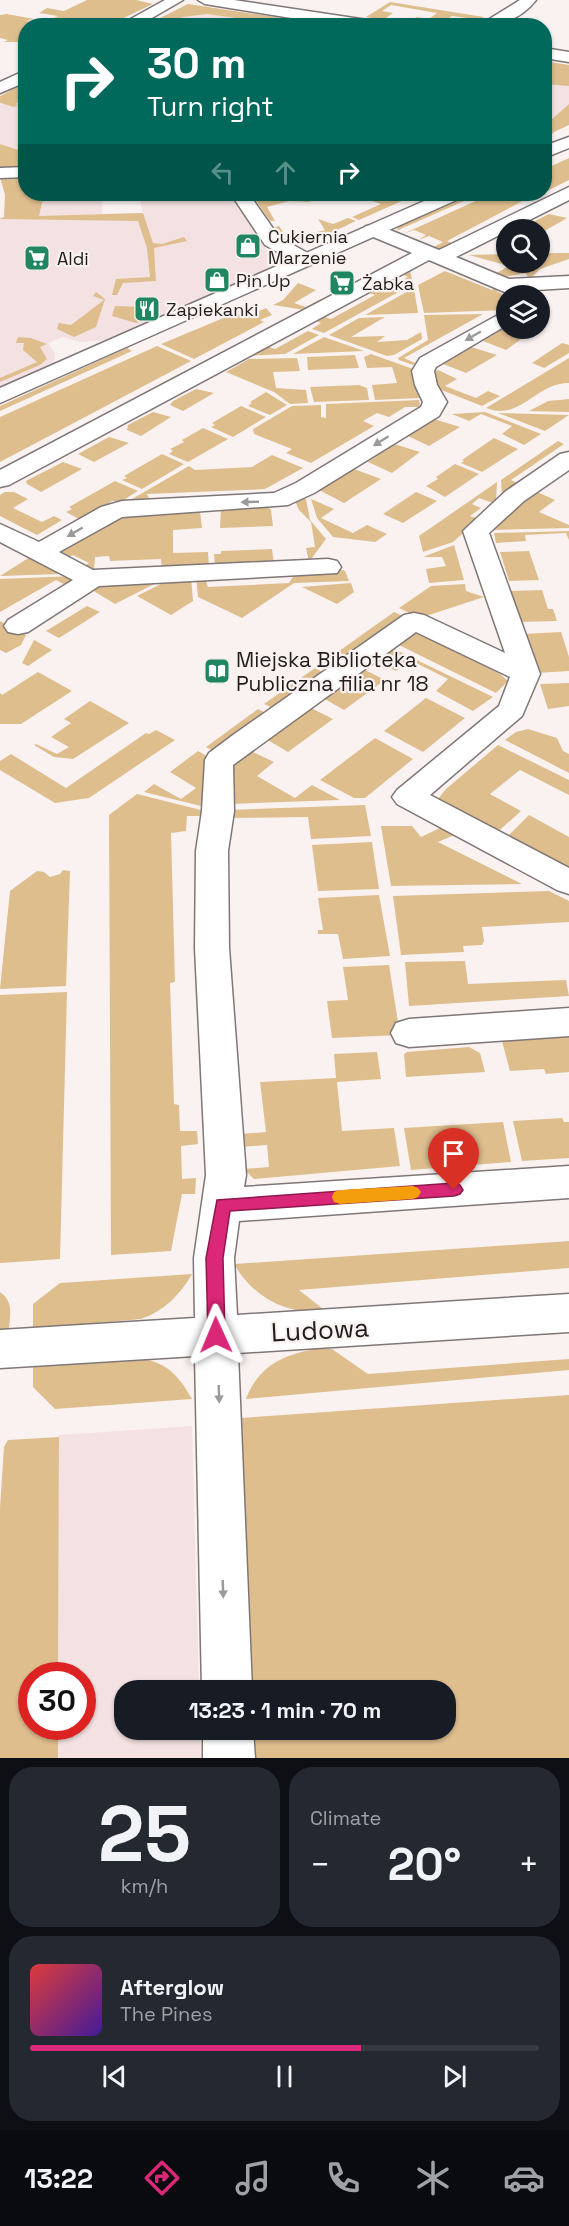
<!DOCTYPE html>
<meta charset="utf-8">
<style>
:root{--surface:#171b24;--page:#242831;--text:#f1f3f6;--muted:#9ea1a6;--line:#363941;--accent:#db2777}
body{margin:0;font-family:"Space Grotesk",sans-serif;background:var(--page);color:var(--text);height:100vh;display:flex;flex-direction:column;font-size:22px;white-space:nowrap}
*{box-sizing:border-box;margin:0}
p{font-size:20px;color:var(--muted)}
.icon{flex:none;width:33px;height:33px;fill:none;stroke:currentColor;stroke-width:2;stroke-linecap:round;stroke-linejoin:round}
.map{position:relative;height:1758px;overflow:hidden}
.side{display:flex;flex-direction:column;gap:9px;padding:9px;background:#0d0f14;flex:1}
.side>*{flex:none}
.hud{position:absolute;left:18px;top:18px;width:534px;height:183px;border-radius:24px;box-shadow:0 2px 4px #0004;background:#00695c;color:#fff;overflow:hidden}
.controls{position:absolute;left:496px;top:219px;display:grid;gap:12px}
.controls a{display:grid;place-items:center;width:54px;height:54px;border-radius:50%;background:var(--surface);box-shadow:0 2px 4px #0004;font-size:30px}
.speed{position:absolute;left:18px;top:1662px;display:flex;gap:12px;font-size:30px;font-weight:700;text-align:center}
.speed>*{display:grid;place-content:center;width:78px;height:78px;border-radius:50%;background:var(--surface);box-shadow:0 2px 4px #0004;line-height:1}
.speed .limit{border:9px solid #d22;background:#fff;color:#111}
.pin{position:absolute;display:grid;place-items:center;width:51px;height:51px;color:#fff;margin:-62px -26px;border-radius:50% 50% 50% 0;rotate:-45deg;box-shadow:0 0 6px #0007}
.pin .icon{rotate:45deg}
.me{position:absolute;width:66px;margin:-33px;rotate:359deg;stroke-linejoin:round;filter:drop-shadow(0 0 4px #0008)}
.turn{display:flex;align-items:center;gap:21px;height:126px;padding:0 30px;font-size:27px}
.turn .icon{width:78px;height:78px;stroke-width:2.5}
.turn b{display:block;font-size:42px;line-height:51px}
.lanes{display:flex;align-items:center;height:57px;padding:0 30px;background:#0003;justify-content:center;gap:30px;direction:ltr}
.lanes .off{opacity:.35}
.big{font-size:45px;font-weight:700;line-height:1.1}
.side .tile{flex:1;display:flex;flex-direction:column;justify-content:center;gap:9px;min-width:0;padding:0 21px;border-radius:24px;background:var(--page)}
.side .dial{align-items:center;gap:0}
.dial b{font-size:78px;line-height:1}
.song{display:flex;align-items:center;gap:18px}
.cover{width:72px;height:72px;border-radius:9px;background:linear-gradient(135deg,hsl(0 70% 55%),hsl(260 70% 35%))}
.played{height:6px;border-radius:3px;background:linear-gradient(90deg,var(--accent) 65%,var(--line) 65%)}
.keys{display:flex;justify-content:space-around;direction:ltr}
.heat{display:flex;justify-content:space-between;align-items:center;font-size:33px;direction:ltr}
.side .tiles{flex:1;display:grid;gap:9px;grid-template-columns:1fr 1fr}
.tile:last-child{grid-column:span 2}
.trip{position:absolute;left:114px;top:1680px;width:342px;height:60px;border-radius:24px;background:var(--surface);box-shadow:0 2px 4px #0004;font-weight:700;line-height:60px;text-align:center}
.tabs{display:flex;height:96px;justify-content:space-around;align-items:center;background:#090b0e;color:var(--muted)}
.tabs .icon{width:42px;height:42px}
.tabs .selected{color:var(--accent)}
.tabs b{font-size:27px;color:var(--text)}
.map>svg:first-child{display:block}
</style>
<div class="map">
<svg width="569" height="1758" viewBox="0 0 569 1758">
<rect width="100%" height="100%" fill="#faf2f1"/>
<g fill="#f4e2e2">
<polygon points="187,9 306,26 156,26"/>
<polygon points="544,61 569,65 569,115 544,126"/>
<polygon points="25,93 25,152 0,144 0,105"/>
<polygon points="44,194 102,194 102,214 143,213 138,194 232,194 274,262 266,270 108,340 80,342 63,337 48,343 55,353 54,363 0,388 0,217 38,216"/>
<polygon points="192,1426 199,1690 124,1690 124,1730 200,1730 201,1758 58,1758 58,1727 82,1726 82,1676 58,1675 59,1435"/>
</g>
<g fill="#dfbe8e">
<polygon points="87,0 136,0 153,4 109,25 54,18 58,16 39,13 47,8 64,11"/>
<path d="M390 2 484 17 474 24 471 23 475 19 452 16C434 29 429 27 407 23L417 17 429 19 437 13 391 5 382 11 393 13 383 20 366 17Z"/>
<polygon points="188,4 329,25 287,25 207,14 183,17 163,25 146,25"/>
<polygon points="7,14 34,19 26,21 49,25 26,26 25,42 4,42 8,40 0,38 0,15"/>
<polygon points="544,61 569,65 569,86 545,84"/>
<polygon points="25,83 25,98 15,104 18,105 14,107 0,103 0,96"/>
<polygon points="569,104 569,125 554,132 545,140 545,120 550,121"/>
<polygon points="0,144 25,152 25,168 0,169"/>
<polygon points="569,158 569,180 545,192 545,169"/>
<polygon points="25,176 26,194 44,194 39,216 143,213 153,243 162,244 184,237 187,241 154,248 156,281 123,283 117,295 112,295 116,279 150,277 147,248 138,221 0,219 4,217 5,195 0,177"/>
<polygon points="272,194 329,194 309,202 289,201 267,207 275,221 270,221 255,199"/>
<polygon points="353,194 407,194 413,196 359,220 352,217 381,204"/>
<polygon points="470,194 480,194 396,231 400,225"/>
<polygon points="491,194 541,194 534,195 447,241 458,246 440,250 432,248 443,242 429,236 418,240 426,235 414,230 403,234"/>
<polygon points="549,214 567,218 541,233 540,230 526,228 527,225"/>
<path d="M348 218 356 221C332 232 296 253 275 227L279 226 285 235 299 234 305 239 317 237 313 233 325 230 318 219 333 224Z"/>
<polygon points="540,253 569,253 569,259 540,269 530,279 525,273 505,277 507,281 491,276 509,266 469,255 507,254 507,262 540,262"/>
<polygon points="409,266 413,284 324,333 312,329 321,323 311,319 319,315 331,319 375,295 364,291 368,288 379,292 391,286 381,282 385,279 396,283 408,277 398,272"/>
<polygon points="445,271 492,290 500,286 504,287 496,291 507,296 504,304 507,310 424,313 418,285"/>
<polygon points="298,283 316,290 294,303 306,307 321,299 324,300 305,310 273,305 283,300"/>
<polygon points="414,288 418,313 365,315"/>
<polygon points="96,292 105,299 96,327 74,337 57,329 59,323 71,325 104,300 93,296"/>
<polygon points="115,306 147,307 158,313 136,323 112,316"/>
<polygon points="266,308 272,315 260,320 264,322 194,359 161,344 233,314 254,313"/>
<polygon points="483,314 404,358 415,363 413,365 399,360 398,358 428,340 424,315"/>
<polygon points="385,317 351,337 385,336 377,342 407,340 421,332 422,339 394,355 387,356 329,335 359,318"/>
<polygon points="507,326 507,328 518,329 530,333 506,350 483,341"/>
<polygon points="308,331 319,335 285,354 243,356 264,345 275,349"/>
<polygon points="18,337 31,338 47,344 40,347 47,359 40,365 0,382 0,378 37,362 23,350 24,343 16,343"/>
<polygon points="324,337 364,351 293,354"/>
<polygon points="562,343 569,345 569,353 544,368 532,363"/>
<polygon points="157,346 191,361 0,462 0,417"/>
<polygon points="471,347 497,355 466,373 443,364"/>
<polygon points="127,348 132,351 0,411 0,406"/>
<polygon points="371,354 413,369 419,398 375,400 372,385 397,383 392,367 367,368 364,357"/>
<polygon points="355,355 359,368 308,370 307,357"/>
<polygon points="297,358 300,371 273,372 276,388 306,390 308,403 290,404 274,392 226,372 249,359"/>
<path d="M569 358V383C535 383 520 422 486 408Z"/>
<polygon points="438,370 457,379 445,386 476,398 488,391 500,396 482,406 439,389 434,372"/>
<polygon points="359,385 367,388 369,400 314,402 310,387"/>
<polygon points="196,389 214,393 183,411 170,405 173,401"/>
<polygon points="266,392 287,405 270,415 248,406 252,403 250,402"/>
<polygon points="569,399 569,412 529,411 548,401"/>
<polygon points="419,400 420,407 405,407 389,417 377,413 363,421 374,426 311,463 286,453 292,449 254,434 253,429 292,406 321,405 321,417 326,418 326,404"/>
<polygon points="241,406 266,417 233,437 211,427 215,425 212,423"/>
<polygon points="153,412 171,417 141,436 127,430 128,425"/>
<polygon points="485,412 541,434 524,445 502,434 512,426 481,414 469,421 452,414"/>
<polygon points="498,413 569,415 545,431"/>
<polygon points="434,419 460,427 429,446 408,436"/>
<polygon points="203,428 228,439 188,462 169,454 173,451 170,449 184,442 182,440"/>
<polygon points="109,437 129,443 94,462 78,454"/>
<polygon points="494,438 518,449 482,472 461,463 464,461 462,460"/>
<polygon points="558,441 564,444 511,480 522,485 502,499 501,480"/>
<polygon points="394,444 420,452 392,473 368,462"/>
<polygon points="162,454 184,464 142,489 122,480 127,478 124,476"/>
<polygon points="272,455 303,468 265,489 147,494 151,503 125,503 189,466 195,470 252,467"/>
<polygon points="63,462 82,469 41,492 27,484 26,481"/>
<polygon points="455,464 479,474 445,497 426,486 438,479 436,477"/>
<polygon points="354,469 381,479 344,503 319,490"/>
<polygon points="115,481 138,491 122,501 112,501 81,520 66,512 72,509 69,507"/>
<polygon points="497,482 496,504 479,498 472,504 481,508 470,516 479,519 453,542 423,552 419,536"/>
<polygon points="535,491 555,500 539,512 569,525 569,528 493,530 492,525"/>
<polygon points="5,492 14,492 28,499 13,508 42,522 54,516 62,520 37,535 0,516 0,495"/>
<polygon points="416,492 437,501 403,523 383,514"/>
<polygon points="302,498 306,499 310,520 326,539 309,562 306,548 315,547 311,522 299,510 295,501"/>
<polygon points="311,499 334,509 321,518 353,533 367,525 387,534 375,542 333,537 317,518"/>
<polygon points="267,506 271,510 273,526 220,528 221,509"/>
<polygon points="200,511 202,528 173,530 173,553 208,552 209,567 162,569 161,559 110,561 109,556 95,557 94,570 82,568 89,563 73,555 66,559 59,554 59,551 113,516"/>
<polygon points="569,531 569,540 566,533 525,535 526,541 496,543 494,533"/>
<polygon points="454,545 464,580 429,583 426,569 446,566 442,557 423,557"/>
<polygon points="272,549 274,564 215,567 214,554 221,554 221,551"/>
<polygon points="529,551 539,580 509,581 500,552"/>
<polygon points="33,555 65,571 62,574 0,576"/>
<polygon points="340,569 345,571 349,581 294,583 242,618 198,597 196,576 204,576 208,587 289,583 296,572"/>
<polygon points="75,576 69,587 56,580 0,612 0,579"/>
<polygon points="191,577 193,601 171,615 137,596 173,578"/>
<polygon points="166,578 115,604 92,590 95,585"/>
<polygon points="351,583 354,592 337,604 302,587"/>
<polygon points="465,584 466,591 484,597 420,618 399,608 431,586"/>
<polygon points="542,590 548,609 553,609 557,621 520,622 511,591"/>
<polygon points="87,606 100,612 59,638 46,631"/>
<polygon points="394,612 405,617 333,670 321,664"/>
<polygon points="0,621 26,635 21,645 6,653 0,650"/>
<polygon points="411,629 500,674 508,681 496,693 393,642"/>
<polygon points="561,632 569,657 569,671 536,673 524,634"/>
<polygon points="34,640 52,650 28,666 22,663"/>
<polygon points="388,646 493,697 473,711 436,691 448,679 410,660 396,671 376,661"/>
<polygon points="315,668 326,674 276,710 264,704"/>
<polygon points="363,669 385,680 344,710 323,698"/>
<polygon points="38,672 72,691 21,724 0,724 0,693 2,695"/>
<polygon points="569,683 569,706 548,709 540,684"/>
<polygon points="426,698 465,718 423,752 384,731"/>
<polygon points="90,701 129,723 73,759 54,757 34,745 36,744 57,754 69,747 51,737 71,723 64,719"/>
<polygon points="311,708 333,719 288,752 266,739"/>
<polygon points="258,709 270,715 217,753 206,747"/>
<polygon points="528,729 557,738 563,751 569,754 569,773 505,740 516,732"/>
<polygon points="156,730 175,740 89,798 55,803 0,770 0,761 11,754 66,788 146,733 149,734"/>
<polygon points="375,738 413,759 365,798 354,798 320,780"/>
<polygon points="498,745 569,780 569,795 520,770 490,794 521,811 492,837 438,799 446,789"/>
<polygon points="198,751 210,758 209,808 144,792 154,784 181,799 196,788 170,772"/>
<polygon points="251,751 274,762 257,776 295,798 312,785 340,800 229,804 230,763"/>
<polygon points="137,794 209,812 209,816 187,816 186,831 171,833 175,982 170,983 174,1104 179,1105 180,1131 197,1131 198,1144 181,1146 182,1179 196,1178 195,1194 182,1194 171,1251 111,1255 109,815"/>
<polygon points="365,805 371,836 311,839 308,817 228,818 228,810"/>
<polygon points="529,815 569,837 569,870 507,837"/>
<polygon points="381,826 412,826 421,837 444,826 459,833 438,842 522,884 391,886"/>
<polygon points="372,842 379,889 318,891 312,845"/>
<polygon points="63,870 70,871 66,986 0,989 10,891 37,871 44,872 50,877 60,874"/>
<polygon points="549,891 569,901 569,922 482,927 484,941 482,945 463,946 464,952 401,955 393,896"/>
<polygon points="379,895 390,956 343,959 338,934 318,934 318,930 323,930 318,898"/>
<polygon points="465,961 468,984 566,980 569,996 409,1006 405,962"/>
<polygon points="389,965 400,1035 332,1038 327,1001 348,1000 343,967"/>
<polygon points="67,992 60,1259 0,1263 0,995"/>
<polygon points="569,1030 569,1072 546,1074 544,1069 510,1071 502,1041 504,1037"/>
<polygon points="469,1047 480,1053 485,1072 406,1077 404,1054 407,1052"/>
<polygon points="377,1052 381,1079 337,1082 342,1131 394,1128 400,1166 254,1179 244,1169 269,1167 267,1145 241,1147 240,1134 266,1132 260,1082 336,1078 334,1054"/>
<polygon points="562,1118 564,1122 569,1122 569,1158 522,1161 513,1121"/>
<polygon points="503,1122 511,1162 411,1170 404,1128"/>
<path d="M569 1241V1268L299 1290 328 1313C287 1314 255 1300 234 1264Z"/>
<path d="M192 1274C180 1295 164 1311 141 1319L33 1329V1304L60 1283Z"/>
<path d="M0 1292C14 1302 10 1314 9 1330L0 1331Z"/>
<path d="M315 1349H332L368 1374 569 1359V1370L246 1399C258 1367 282 1355 315 1349Z"/>
<path d="M144 1359C169 1364 180 1378 192 1399L55 1409 33 1387V1366Z"/>
<polygon points="569,1395 569,1758 248,1758 247,1730 446,1730 446,1690 245,1690 238,1572 240,1418"/>
<polygon points="59,1437 58,1675 32,1676 32,1726 58,1727 58,1758 0,1758 0,1508 4,1447 8,1440"/>
</g>
<g fill="none" stroke-linecap="round" stroke-linejoin="round">
<g stroke="#7f7777" stroke-width="3">
<g id="minor">
<polygon points="165,0 183,0 138,26 118,26"/>
<polygon points="198,0 234,0 374,21 381,26 341,26 205,4"/>
<path d="M520 0H536C521 19 501 26 478 26Z"/>
<polygon points="544,48 569,52 569,62 544,58"/>
<polygon points="26,70 26,82 0,93 0,82"/>
<polygon points="26,167 26,177 0,178 0,168"/>
<polygon points="569,187 569,200 456,257 509,279 569,276 569,288 536,290 543,296 540,301 540,296 514,296 429,260 9,485 0,487 0,470 412,253 366,234 363,230 366,226 380,226 439,250"/>
<polygon points="231,194 249,194 279,237 313,256 316,260 313,264 299,264 265,245"/>
<polygon points="507,310 507,325 436,367 434,371 437,385 447,402 439,416 314,493 288,505 122,517 59,552 93,570 328,559 337,561 341,567 337,573 99,586 28,632 18,634 8,632 4,626 8,620 73,580 0,542 0,524 39,542 101,507 122,501 274,493 296,483 421,407 423,402 415,385 412,371 420,358"/>
<polygon points="569,452 569,470 524,501 489,533 540,674 522,716 430,795 569,868 569,894 557,890 397,804 392,797 397,790 499,706 510,677 416,632 233,765 234,811 228,851 229,948 246,1175 244,1187 569,1166 569,1198 239,1221 234,1258 237,1315 569,1294 569,1332 238,1353 252,1690 202,1690 195,1356 0,1368 0,1330 195,1318 194,1258 206,1175 195,948 196,851 202,811 205,760 209,753 233,735 404,615 414,613 424,615 505,653 463,531 506,491 560,454"/>
<polygon points="569,1008 569,1036 409,1047 396,1043 391,1033 396,1023 409,1019"/>
<polygon points="203,1730 253,1730 255,1758 203,1758"/>
</g>
</g>
<g stroke="#7f7777" stroke-width="3">
<g id="tertiary">
<polygon points="569,137 569,148 544,158 544,146"/>
<polygon points="440,194 463,194 461,198 0,403 0,388"/>
</g>
</g>
<use href="#minor" fill="#fff" fill-rule="evenodd"/>
<use href="#tertiary" fill="#fff" fill-rule="evenodd"/>
</g>
<defs><path id="oneway-solid" d="M-6-.8H1V-3.2L6.5 0L1 3.2V.8H-6Z" transform="scale(1.5)"/></defs>
<g fill="#9b9999">
<use href="#oneway-solid" transform="translate(473 336) rotate(150)"/>
<use href="#oneway-solid" transform="translate(381 441) rotate(148)"/>
<use href="#oneway-solid" transform="translate(250 502) rotate(178)"/>
<use href="#oneway-solid" transform="translate(75 532) rotate(150)"/>
<use href="#oneway-solid" transform="translate(219 1394) rotate(88)"/>
<use href="#oneway-solid" transform="translate(223 1589) rotate(88)"/>
</g>
<polygon fill="#db2777" stroke="#8e194d" stroke-width="1.5" points="454,1183 460,1185 463,1190 460,1194 454,1196 230,1211 223,1258 225,1335 223,1341 216,1343 210,1341 208,1335 206,1258 217,1200"/>
<polygon fill="#f59e0b" points="413,1186 418,1188 421,1192 418,1197 413,1199 340,1204 334,1202 332,1197 334,1192 340,1190"/>
<defs>
<g id="shop-square" transform="scale(1.35)"><rect x="-9" y="-9" width="18" height="18" rx="4" fill="#1f8661" stroke="#faf2f1"/><path d="M-5-2.5h2.3a2.7 3.5 0 0 1 5.4 0H5L5.5 6h-11ZM-1.5-2.5h3a1.5 2.3 0 0 0-3 0Z" fill="#fff"/></g>
<g id="supermarket-square" transform="scale(1.35)"><rect x="-9" y="-9" width="18" height="18" rx="4" fill="#1f8661" stroke="#faf2f1"/><path d="M-6-5.5h2.5l.6 2H6L4.5 2H-2.5L-4.4-4H-6ZM-1.5 3.2a1.3 1.3 0 1 0 .1 0ZM3 3.2a1.3 1.3 0 1 0 .1 0Z" fill="#fff"/></g>
<g id="restaurant-square" transform="scale(1.35)"><rect x="-9" y="-9" width="18" height="18" rx="4" fill="#1f8661" stroke="#faf2f1"/><path d="M-5-6h1v4h1v-4h1v4h1v-4h1v5L-1.5 .5V6h-2V.5L-5-1ZM5-6V6H3V1.5H1.5Q1.5-4 5-6Z" fill="#fff"/></g>
<g id="library-square" transform="scale(1.35)"><rect x="-9" y="-9" width="18" height="18" rx="4" fill="#1f8661" stroke="#faf2f1"/><path d="M-6-4Q-3-5.5-.7-3.5V5Q-3 3-6 4ZM6-4Q3-5.5 .7-3.5V5Q3 3 6 4Z" fill="#fff"/></g>
</defs>
<g fill-rule="evenodd">
<use href="#shop-square" x="248" y="246"/>
<use href="#supermarket-square" x="37" y="258"/>
<use href="#shop-square" x="217" y="280"/>
<use href="#supermarket-square" x="342" y="283"/>
<use href="#restaurant-square" x="147" y="309"/>
<use href="#library-square" x="217" y="671"/>
</g>
<g text-anchor="middle" dominant-baseline="central" stroke-width="4.5" stroke-linejoin="round" paint-order="stroke">
<g font-size="18" fill="#201d1d" stroke="#faf2f1" text-anchor="start">
<text x="268" y="236">Cukiernia<tspan x="268" dy="21">Marzenie</tspan></text>
<text x="57" y="258">Aldi</text>
<text x="236" y="280">Pin Up</text>
<text x="362" y="283">Żabka</text>
<text x="166" y="309">Zapiekanki</text>
</g>
<g font-size="21" fill="#201d1d" stroke="#faf2f1" text-anchor="start">
<text x="236" y="659">Miejska Biblioteka<tspan x="236" dy="24">Publiczna filia nr 18</tspan></text>
</g>
<g font-size="26" fill="#201d1d" stroke="#faf2f1">
<text transform="translate(320 1330) rotate(-3)">Ludowa</text>
</g>
</g>
</svg>
<div class="controls">
<a><svg class="icon" aria-label="search" viewBox="0 0 24 24"><circle cx="10" cy="10" r="6"/><path d="M15 15l6 6"/></svg></a>
<a><svg class="icon" aria-label="layers" viewBox="0 0 24 24"><path d="M12 4l9 5-9 5-9-5zM3 14l9 5 9-5"/></svg></a>
</div>
<div class="speed"><div class="limit">30</div></div>
<div class="pin" style="left:454px;top:1190px;background:#d93025"><svg class="icon" aria-label="arrive" viewBox="0 0 24 24"><path d="M6 21V4h12l-3 4 3 4H6"/></svg></div>
<svg class="me" style="left:216px;top:1335px" viewBox="-20 -20 40 40"><path d="M0-17L14 15 0 8-14 15z" fill="#db2777" stroke="#fff" stroke-width="4"/></svg>
<div class="trip">13:23 · 1 min · 70 m</div>
<div class="hud">
<div class="turn"><svg class="icon" aria-label="right" viewBox="0 0 24 24"><path d="M7 20v-9h11M14 6l5 5-5 5"/></svg><div><b>30 m</b>Turn right</div></div>
<div class="lanes"><svg class="icon off" aria-label="left" viewBox="0 0 24 24"><path d="M17 20v-9H6M10 6l-5 5 5 5"/></svg><svg class="icon off" aria-label="ahead" viewBox="0 0 24 24"><path d="M12 20V5M6 11l6-6 6 6"/></svg><svg class="icon" aria-label="right" viewBox="0 0 24 24"><path d="M7 20v-9h11M14 6l5 5-5 5"/></svg></div>
</div>
</div>
<section class="side">
<div class="tiles">
<div class="tile dial"><b>25</b><p>km/h</p></div>
<div class="tile"><p>Climate</p>
<div class="heat"><a>−</a><b class="big">20°</b><a>+</a></div>
</div>
<div class="tile">
<div class="song"><i class="cover"></i><div><b>Afterglow</b><p>The Pines</p></div></div>
<div class="played"></div>
<div class="keys"><svg class="icon" aria-label="previous" viewBox="0 0 24 24"><path d="M18 5L8 12l10 7zM5 5v14"/></svg><svg class="icon" aria-label="pause" viewBox="0 0 24 24"><path d="M8 5v14M16 5v14"/></svg><svg class="icon" aria-label="next" viewBox="0 0 24 24"><path d="M6 5l10 7-10 7zM19 5v14"/></svg></div>
</div>
</div>
</section>
<nav class="tabs">
<b>13:22</b>
<svg class="icon selected" aria-label="directions" viewBox="0 0 24 24"><path d="M12 3l9 9-9 9-9-9zM9 14v-3h6M13 9l2 2-2 2"/></svg>
<svg class="icon" aria-label="music" viewBox="0 0 24 24"><path d="M9 18V5l10-2v13"/><circle cx="6" cy="18" r="3"/><circle cx="16" cy="16" r="3"/></svg>
<svg class="icon" aria-label="phone" viewBox="0 0 24 24"><path d="M5 4h4l2 5-3 2q2 4 5 5l2-3 5 2v4C11 20 4 13 5 4z"/></svg>
<svg class="icon" aria-label="climate" viewBox="0 0 24 24"><path d="M12 3v18M4 7l16 10M4 17L20 7"/></svg>
<svg class="icon" aria-label="car" viewBox="0 0 24 24"><path d="M5 17H2v-5l4-1 3-4h7l3 4 3 1v5h-3M9 17h6M6 11h13"/><circle cx="7" cy="17" r="2"/><circle cx="17" cy="17" r="2"/></svg>
</nav>
